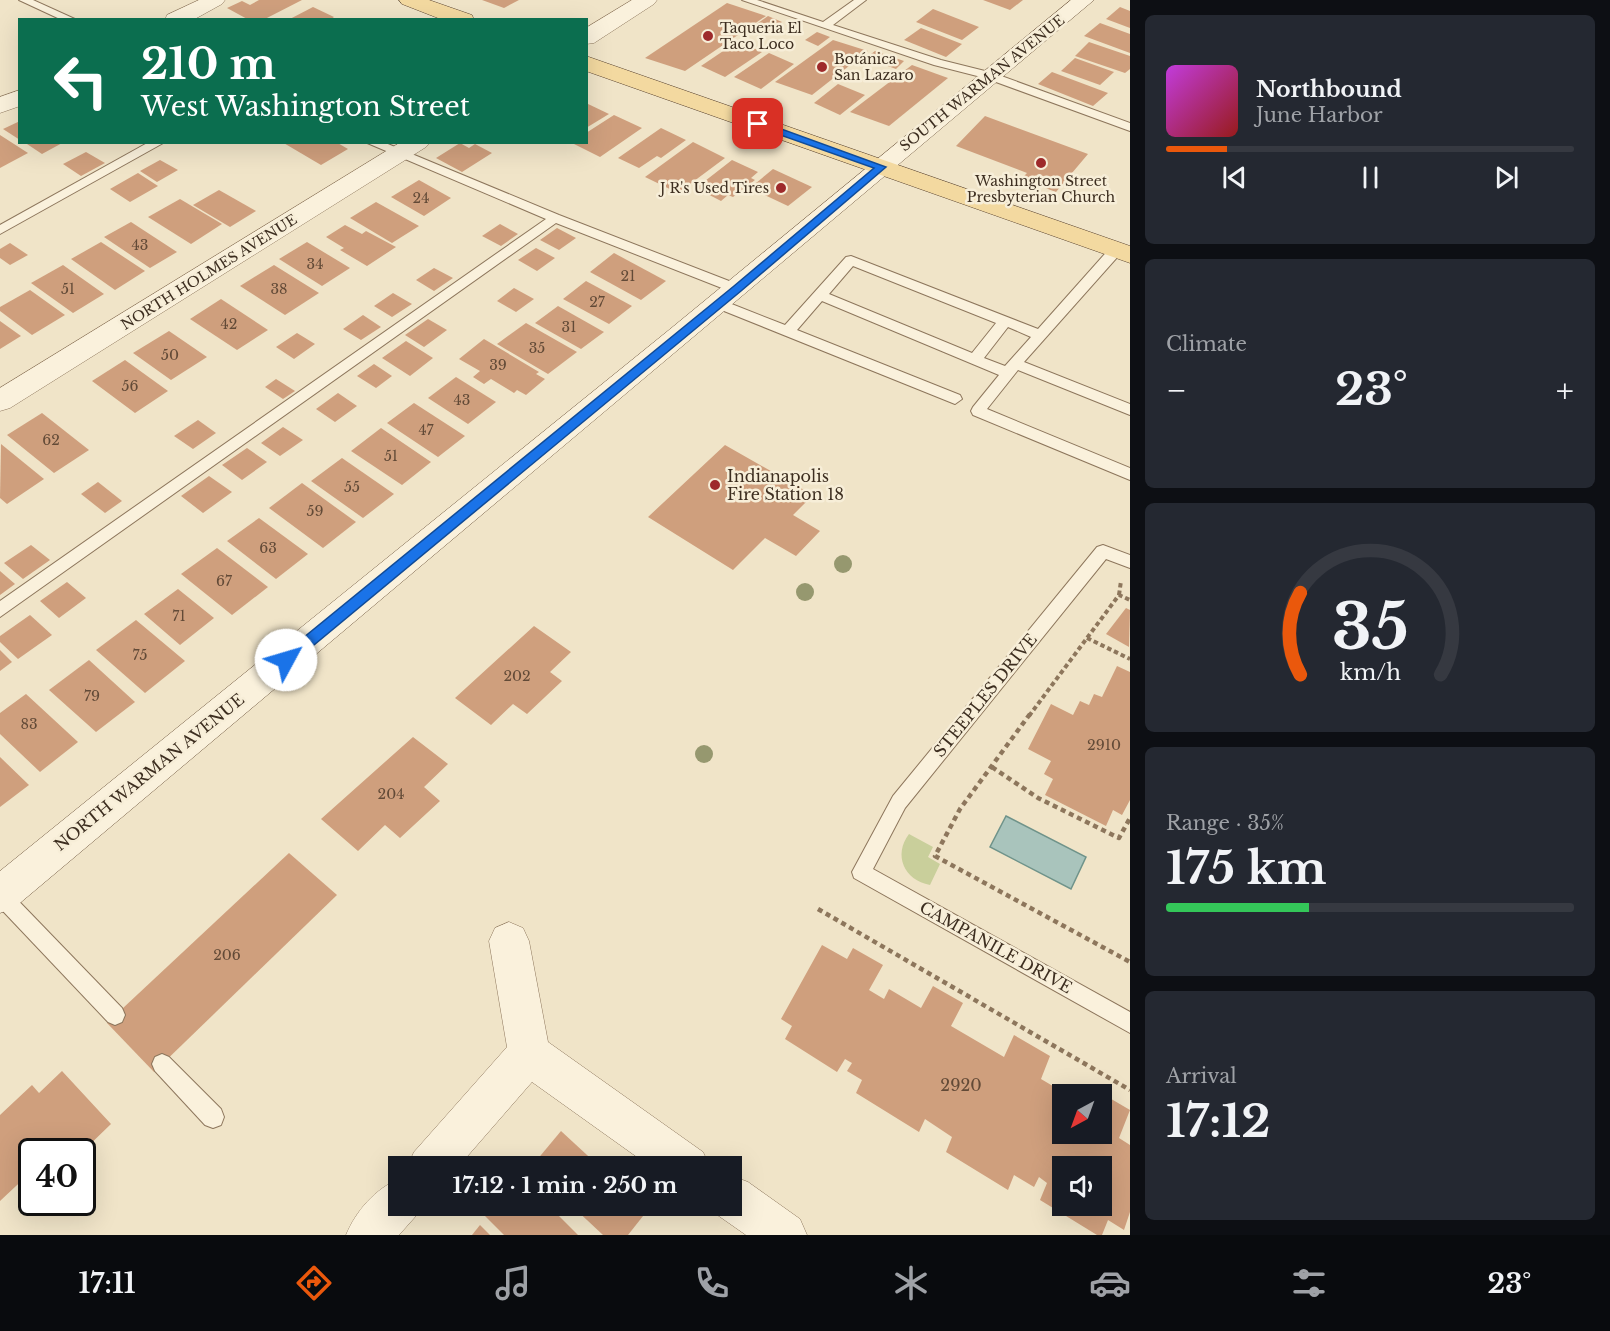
<!DOCTYPE html>
<meta charset="utf-8">
<style>
:root{--surface:#171b24;--page:#242831;--text:#f1f3f6;--muted:#9ea1a6;--line:#363941;--accent:#ea580c}
body{margin:0;font-family:"Libre Baskerville",serif;background:var(--page);color:var(--text);height:100vh;display:flex;flex-direction:column;font-size:22px;white-space:nowrap}
*{box-sizing:border-box;margin:0}
p{font-size:20px;color:var(--muted)}
.icon{flex:none;width:33px;height:33px;fill:none;stroke:currentColor;stroke-width:2;stroke-linecap:round;stroke-linejoin:round}
.map{position:relative;flex:1;overflow:hidden}
.details{display:flex;flex-direction:column;gap:15px;padding:15px;background:#0d0f14;width:480px}
.details>*{flex:none}
.banner{position:absolute;left:18px;top:18px;width:570px;height:126px;border-radius:0px;box-shadow:0 6px 24px #0002;background:#0b6e4f;color:#fff;overflow:hidden}
.needle{width:39px;rotate:221deg}
.buttons{position:absolute;left:1052px;top:1084px;display:grid;gap:12px}
.buttons a{display:grid;place-items:center;width:60px;height:60px;border-radius:0px;background:var(--surface);box-shadow:0 6px 24px #0002;font-size:30px}
.speed{position:absolute;left:18px;top:1138px;display:flex;gap:12px;font-size:30px;font-weight:700;text-align:center}
.speed>*{display:grid;place-content:center;width:78px;height:78px;border-radius:50%;background:var(--surface);box-shadow:0 6px 24px #0002;line-height:1}
.speed .limit{border:3px solid #111;border-radius:9px;background:#fff;color:#111}
.pin{position:absolute;display:grid;place-items:center;width:51px;height:51px;color:#fff;margin:-26px;border-radius:12px;box-shadow:0 3px 9px #0006}
.me{position:absolute;width:66px;margin:-33px;rotate:51deg;stroke-linejoin:round;filter:drop-shadow(0 0 4px #0008)}
.turn{display:flex;align-items:center;gap:21px;height:126px;padding:0 24px;font-size:27px}
.turn .icon{width:78px;height:78px;stroke-width:2.5}
.turn b{display:block;font-size:42px;line-height:51px}
.big{font-size:45px;font-weight:800;line-height:1.1}
.details .card{flex:1;display:flex;flex-direction:column;justify-content:center;gap:9px;min-width:0;padding:0 21px;border-radius:9px;background:var(--page)}
.details .dial{align-items:center;gap:0}
.dial svg{height:156px;overflow:visible;fill:none;stroke:var(--line);stroke-width:7;stroke-linecap:round;text-anchor:middle}
.dial text{fill:var(--text);stroke:none}
.song{display:flex;align-items:center;gap:18px}
.cover{width:72px;height:72px;border-radius:9px;background:linear-gradient(135deg,hsl(290 70% 55%),hsl(0 70% 35%))}
.played{height:6px;border-radius:3px;background:linear-gradient(90deg,var(--accent) 15%,var(--line) 15%)}
.keys{display:flex;justify-content:space-around;direction:ltr}
.heat{display:flex;justify-content:space-between;align-items:center;font-size:33px;direction:ltr}
.charge{height:9px;border-radius:4px;background:linear-gradient(90deg,#34c759 35%,var(--line) 0)}
.trip{position:absolute;left:388px;top:1156px;width:354px;height:60px;border-radius:0px;background:var(--surface);box-shadow:0 6px 24px #0002;font-weight:800;line-height:60px;text-align:center}
.menu{display:flex;height:96px;justify-content:space-around;align-items:center;background:#090b0e;color:var(--muted)}
.menu .icon{width:42px;height:42px}
.menu .active{color:var(--accent)}
.menu b{font-size:27px;color:var(--text)}
main{display:flex;flex:1;min-height:0}
.map>svg:first-child{display:block}
</style>
<main>
<div class="map">
<svg width="1130" height="1235" viewBox="0 0 1130 1235">
<rect width="100%" height="100%" fill="#f0e4c8"/>
<path fill="#c9cf9b" d="M909 834 933 847 928 857 940 864 930 885C904 880 893 855 909 834Z"/>
<polygon fill="#a9c4bc" stroke="#6f938a" stroke-width="1.5" points="1006,816 1086,857 1071,889 990,847"/>
<g fill="#cf9f7d" fill-rule="evenodd">
<polygon points="259,0 302,0 263,20 249,20 227,8 242,1 250,5"/>
<polygon points="482,0 519,0 504,8"/>
<polygon points="983,0 1023,0 1010,10"/>
<polygon points="727,3 766,16 685,71 645,58"/>
<polygon points="313,7 334,17 330,20 288,20"/>
<polygon points="1120,7 1130,11 1130,28 1106,19"/>
<polygon points="933,9 979,27 962,40 916,22"/>
<polygon points="768,16 782,22 768,32 754,26"/>
<polygon points="1100,23 1130,34 1130,53 1084,36"/>
<polygon points="921,28 962,44 946,57 904,40"/>
<polygon points="817,32 830,37 818,46 805,40"/>
<polygon points="833,40 868,51 812,95 775,82"/>
<polygon points="738,41 762,52 725,77 701,66"/>
<polygon points="1089,42 1130,56 1130,69 1125,73 1075,56"/>
<polygon points="875,51 904,61 896,69 866,58"/>
<polygon points="769,53 794,64 761,89 734,77"/>
<polygon points="1075,58 1114,72 1100,85 1061,71"/>
<polygon points="912,65 948,78 889,126 850,112"/>
<polygon points="1052,72 1108,93 1093,106 1038,84"/>
<polygon points="838,84 865,95 840,115 814,103"/>
<polygon points="586,103 609,114 586,128"/>
<polygon points="614,115 642,128 600,157 570,142 586,142 586,133"/>
<polygon points="985,116 1088,154 1056,192 1021,179 1027,173 956,146"/>
<polygon points="20,121 20,140 3,129"/>
<polygon points="661,128 686,140 661,158 657,156 639,168 618,158"/>
<polygon points="0,135 28,153 0,168"/>
<polygon points="24,142 64,142 42,154"/>
<polygon points="282,142 336,142 348,149 321,165"/>
<polygon points="693,142 725,158 678,193 645,177"/>
<polygon points="460,143 469,148 475,144 492,153 462,172 436,158"/>
<polygon points="86,152 105,163 81,176 63,164"/>
<polygon points="160,160 178,170 157,182 140,171"/>
<polygon points="732,160 758,172 751,178 755,180 733,197 728,195 721,201 696,188"/>
<polygon points="773,169 812,187 788,206 750,188"/>
<polygon points="138,173 158,186 130,202 110,189"/>
<polygon points="419,180 451,198 424,216 391,197"/>
<polygon points="219,190 256,211 230,227 193,205"/>
<polygon points="180,199 222,224 191,244 148,217"/>
<polygon points="376,202 419,226 392,243 350,218"/>
<polygon points="131,222 177,252 150,268 104,237"/>
<polygon points="500,224 518,234 501,246 482,236"/>
<polygon points="345,225 362,234 366,231 396,247 367,266 340,250 344,248 326,237"/>
<polygon points="557,228 576,238 559,250 540,240"/>
<polygon points="101,242 145,271 115,290 71,259"/>
<polygon points="307,242 350,268 322,286 279,259"/>
<polygon points="10,243 28,255 10,265 0,258 0,249"/>
<polygon points="536,248 555,258 537,271 518,260"/>
<polygon points="614,253 666,281 641,300 590,272"/>
<polygon points="63,265 104,294 73,313 31,283"/>
<polygon points="274,265 319,293 285,315 240,286"/>
<polygon points="434,268 453,278 434,291 416,280"/>
<polygon points="586,281 632,306 609,324 563,299"/>
<polygon points="514,288 534,299 516,312 497,301"/>
<polygon points="30,290 65,315 32,335 0,311 0,307"/>
<polygon points="393,293 412,304 392,317 374,306"/>
<polygon points="221,299 268,330 237,350 190,319"/>
<polygon points="558,306 604,332 581,349 535,323"/>
<polygon points="363,315 381,327 361,340 343,329"/>
<polygon points="428,319 447,330 424,347 405,335"/>
<polygon points="0,321 21,336 0,349"/>
<polygon points="526,323 577,352 548,374 497,344"/>
<polygon points="169,331 207,357 171,380 133,353"/>
<polygon points="297,333 315,344 294,359 276,347"/>
<polygon points="484,339 539,372 536,374 545,379 526,395 517,390 514,393 491,379 484,384 473,377 480,371 459,359"/>
<polygon points="406,341 433,358 410,376 382,358"/>
<polygon points="125,360 168,391 135,413 92,381"/>
<polygon points="374,364 392,376 376,388 357,376"/>
<polygon points="456,377 496,402 468,424 428,398"/>
<polygon points="276,379 295,391 283,399 265,387"/>
<polygon points="338,393 357,406 335,422 316,409"/>
<polygon points="414,403 465,436 438,457 387,423"/>
<polygon points="42,413 89,450 54,473 7,435"/>
<polygon points="198,420 216,433 193,449 174,436"/>
<polygon points="283,427 303,440 280,456 261,443"/>
<polygon points="381,428 431,462 402,485 351,451"/>
<polygon points="1,444 44,479 7,504 0,498"/>
<polygon points="725,445 813,495 793,515 820,531 796,556 765,538 733,570 648,517"/>
<polygon points="247,448 267,462 242,480 222,465"/>
<polygon points="342,458 394,494 363,518 311,481"/>
<polygon points="209,476 232,492 203,513 181,496"/>
<polygon points="98,482 122,501 105,513 81,494"/>
<polygon points="302,483 356,522 323,548 269,508"/>
<polygon points="259,518 308,554 276,579 227,541"/>
<polygon points="31,545 50,560 23,579 4,563"/>
<polygon points="217,548 268,587 232,615 181,574"/>
<polygon points="0,571 15,584 0,595"/>
<polygon points="67,582 86,598 59,618 40,601"/>
<polygon points="178,589 214,618 180,645 144,614"/>
<polygon points="1126,608 1130,610 1129,647 1106,634"/>
<polygon points="30,615 52,635 18,659 0,642 0,636"/>
<polygon points="136,620 185,661 145,693 96,650"/>
<polygon points="534,626 571,652 550,672 562,681 527,714 513,704 491,725 455,698"/>
<polygon points="0,650 12,662 0,671"/>
<polygon points="89,660 135,702 96,732 49,690"/>
<polygon points="1117,666 1130,672 1130,800 1122,815 1113,810 1106,826 1045,795 1053,779 1044,774 1051,761 1028,749 1051,704 1073,715 1080,701 1089,705 1094,694 1102,697"/>
<polygon points="26,694 78,742 40,772 0,734 0,713"/>
<polygon points="413,737 448,764 424,787 440,801 400,838 385,825 358,851 321,819"/>
<polygon points="0,757 29,785 0,807"/>
<polygon points="289,853 337,895 154,1072 107,1023"/>
<path d="M822 945 847 959 853 948 883 965 869 990 884 999 889 989 921 1008 933 986 963 1003 951 1026 1004 1057 1014 1035 1050 1056 1041 1079 1068 1095H1062V1134H1101V1093L1130 1110 1119 1138 1130 1145V1212L1124 1230 1108 1220 1102 1235H1097L1040 1200 1047 1183 1039 1177 1034 1187 1014 1175 1008 1190 946 1152 952 1137 925 1119 919 1132 856 1093 862 1080 847 1071 852 1063 845 1059 837 1072 785 1039 792 1026 781 1019ZM1062 1167H1101V1206H1062Z"/>
<polygon points="62,1071 111,1124 82,1152 32,1152 32,1171 0,1201 0,1115 32,1085 39,1093"/>
<polygon points="561,1131 600,1167 531,1167"/>
<polygon points="479,1206 549,1206 578,1235 504,1235 477,1208"/>
<polygon points="572,1206 642,1206 647,1211 628,1235 603,1235"/>
<polygon points="480,1225 490,1235 472,1235"/>
</g>
<g fill="none" stroke-linecap="round" stroke-linejoin="round">
<g stroke="#8d765c" stroke-width="2">
<g id="lane">
<polygon points="19,0 33,0 77,20 62,20"/>
<polygon points="742,0 757,0 823,22 854,0 866,0 833,25 941,60 993,73 1130,123 1130,131 985,78 934,65"/>
<polygon points="149,142 165,142 0,234 0,225"/>
<polygon points="365,142 383,142 559,215 742,286 744,289 742,292 732,292 556,223 0,617 0,601 546,219"/>
<path d="M1116 246 1122 250 1121 253 1024 362 1130 404V415L1018 370 987 409 1130 468V480L973 415 971 411 973 407 999 375 822 301 797 330 960 395 962 399 955 404 714 307 712 304 719 300 724 301 785 325 846 257 851 256 1038 329 1111 247ZM853 266 996 323 972 353 829 294ZM1008 327 1031 337 1005 366 984 358Z"/>
<polygon points="1103,545 1130,555 1130,568 1106,559 905,808 873,869 1130,1012 1130,1033 854,878 852,872 893,796 1097,547"/>
<polygon points="0,886 7,889 122,1008 125,1015 122,1022 115,1025 108,1022 0,908"/>
<polygon points="162,1054 169,1057 221,1109 224,1117 221,1125 213,1128 205,1125 155,1071 152,1064 155,1057"/>
</g>
</g>
<g stroke="#8d765c" stroke-width="1">
<g id="street">
<polygon points="199,0 225,0 222,4 193,20 165,20 167,15"/>
<polygon points="632,0 657,0 654,4 594,43 586,44 586,28"/>
<polygon points="20,90 20,106 0,113 0,97"/>
<polygon points="401,142 430,142 426,147 10,408 0,411 0,388"/>
<polygon points="509,922 523,928 529,941 548,1042 703,1152 710,1167 651,1167 532,1082 458,1167 407,1167 414,1152 507,1047 489,941 495,928"/>
<polygon points="732,1176 748,1182 800,1219 807,1235 746,1235 716,1214 713,1206 732,1206"/>
<path d="M399 1179V1206H419L415 1217 399 1235H346C356 1211 375 1189 399 1179Z"/>
</g>
</g>
<g stroke="#6f573f" stroke-width="1">
<polygon id="secondary" points="1071,0 1094,0 14,908 0,913 0,871 669,330"/>
</g>
<g stroke="#5b4430" stroke-width="1">
<g id="primary">
<polygon points="399,0 429,0 472,15 474,20 443,20 402,4"/>
<polygon points="586,56 1130,246 1130,263 586,71"/>
</g>
</g>
<g stroke="#8d765c" stroke-width="4" stroke-dasharray="4.5 3" stroke-linecap="butt">
<polyline points="1119,595 1121,581"/>
<polyline points="1087,638 1130,659"/>
<polyline points="1029,716 1119,595 1130,600"/>
</g>
<g stroke="#8d765c" stroke-width="4.5" stroke-dasharray="5 4" stroke-linecap="butt">
<polyline points="1030,714 960,809 935,856 1130,962"/>
<polyline points="992,767 1038,798 1119,838 1130,818"/>
<polyline points="818,909 1130,1090"/>
</g>
<use href="#lane" fill="#faf1dc" fill-rule="evenodd"/>
<use href="#street" fill="#faf1dc" fill-rule="evenodd"/>
<use href="#secondary" fill="#faf1dc" fill-rule="evenodd"/>
<use href="#primary" fill="#f3d9a0" fill-rule="evenodd"/>
</g>
<g fill="#96986f">
<circle cx="843" cy="564" r="9"/>
<circle cx="805" cy="592" r="9"/>
<circle cx="704" cy="754" r="9"/>
</g>
<polygon fill="#1a73e8" stroke="#114b97" stroke-width="1.5" points="755,122 762,122 886,167 741,291 291,664 281,664 279,660 281,656 734,286 874,168 755,126"/>
<g fill="#9e2a2b" stroke="#f7eed8" stroke-width="2">
<circle cx="708" cy="36" r="6"/>
<circle cx="822" cy="67" r="6"/>
<circle cx="1041" cy="163" r="6"/>
<circle cx="781" cy="188" r="6"/>
<circle cx="715" cy="485" r="6"/>
</g>
<g text-anchor="middle" dominant-baseline="central" stroke-width="5" stroke-linejoin="round" paint-order="stroke">
<g font-size="14" fill="#3d2e20" stroke="#f7eed8" text-anchor="start">
<text x="720" y="28">Taqueria El<tspan x="720" dy="16">Taco Loco</tspan></text>
<text x="834" y="59">Botánica<tspan x="834" dy="16">San Lazaro</tspan></text>
<text x="1041" y="181" text-anchor="middle">Washington Street<tspan x="1041" dy="16">Presbyterian Church</tspan></text>
<text x="769" y="188" text-anchor="end">J R's Used Tires</text>
</g>
<g font-size="14" fill="#3d2e20" stroke="#f7eed8">
<text transform="translate(982 83) rotate(-39)">SOUTH WARMAN AVENUE</text>
<text transform="translate(209 272) rotate(-32)">NORTH HOLMES AVENUE</text>
</g>
<g font-size="14" fill="#624a37">
<text x="421" y="198">24</text>
<text x="140" y="245">43</text>
<text x="315" y="264">34</text>
<text x="628" y="276">21</text>
<text x="68" y="289">51</text>
<text x="279" y="289">38</text>
<text x="597" y="302">27</text>
<text x="229" y="324">42</text>
<text x="569" y="327">31</text>
<text x="537" y="348">35</text>
<text x="170" y="355">50</text>
<text x="498" y="365">39</text>
<text x="130" y="386">56</text>
<text x="462" y="400">43</text>
<text x="426" y="430">47</text>
<text x="51" y="440">62</text>
<text x="391" y="456">51</text>
<text x="352" y="487">55</text>
<text x="315" y="511">59</text>
<text x="268" y="548">63</text>
<text x="224" y="581">67</text>
<text x="179" y="616">71</text>
<text x="140" y="655">75</text>
<text x="517" y="676">202</text>
<text x="92" y="696">79</text>
<text x="29" y="724">83</text>
<text x="1104" y="745">2910</text>
<text x="391" y="794">204</text>
<text x="227" y="955">206</text>
</g>
<g font-size="16" fill="#3d2e20" stroke="#f7eed8" text-anchor="start">
<text x="727" y="476">Indianapolis<tspan x="727" dy="18">Fire Station 18</tspan></text>
</g>
<g font-size="16" fill="#3d2e20" stroke="#f7eed8">
<text transform="translate(985 695) rotate(-51)">STEEPLES DRIVE</text>
<text transform="translate(149 772) rotate(-39)">NORTH WARMAN AVENUE</text>
<text transform="translate(996 947) rotate(29)">CAMPANILE DRIVE</text>
</g>
<g font-size="16" fill="#624a37">
<text x="961" y="1085">2920</text>
</g>
</g>
</svg>
<div class="buttons">
<a><svg class="needle" viewBox="-14 -14 28 28"><path d="M0-13l5 13h-10z" fill="#e53935"/><path d="M0 13l5-13h-10z" fill="#9ea1a6"/></svg></a>
<a><svg class="icon" aria-label="sound" viewBox="0 0 24 24"><path d="M4 9h4l5-4v14l-5-4H4zM17 9q2 3 0 6"/></svg></a>
</div>
<div class="speed"><div class="limit">40</div></div>
<div class="pin" style="left:758px;top:124px;background:#d93025"><svg class="icon" aria-label="arrive" viewBox="0 0 24 24"><path d="M6 21V4h12l-3 4 3 4H6"/></svg></div>
<svg class="me" style="left:286px;top:660px" viewBox="-20 -20 40 40"><circle r="19" fill="#fff"/><path d="M0-13L10 11 0 6-10 11z" fill="#1a73e8"/></svg>
<div class="trip">17:12 · 1 min · 250 m</div>
<div class="banner">
<div class="turn"><svg class="icon" aria-label="left" viewBox="0 0 24 24"><path d="M17 20v-9H6M10 6l-5 5 5 5"/></svg><div><b>210 m</b>West Washington Street</div></div>
</div>
</div>
<section class="details">
<div class="card">
<div class="song"><i class="cover"></i><div><b>Northbound</b><p>June Harbor</p></div></div>
<div class="played"></div>
<div class="keys"><svg class="icon" aria-label="previous" viewBox="0 0 24 24"><path d="M18 5L8 12l10 7zM5 5v14"/></svg><svg class="icon" aria-label="pause" viewBox="0 0 24 24"><path d="M8 5v14M16 5v14"/></svg><svg class="icon" aria-label="next" viewBox="0 0 24 24"><path d="M6 5l10 7-10 7zM19 5v14"/></svg></div>
</div>
<div class="card"><p>Climate</p>
<div class="heat"><a>−</a><b class="big">23°</b><a>+</a></div>
</div>
<div class="card dial"><svg viewBox="0 0 100 80">
<path d="M14 69A42 42 0 1 1 86 69"/>
<path d="M14 69A42 42 0 0 1 14 27" stroke="#ea580c"/>
<text x="50" y="56" font-size="32" font-weight="700">35</text>
<text x="50" y="72" font-size="11">km/h</text>
</svg></div>
<div class="card"><p>Range · 35%</p><b class="big">175 km</b><div class="charge"></div></div>
<div class="card"><p>Arrival</p><b class="big">17:12</b></div>
</section>
</main>
<nav class="menu">
<b>17:11</b>
<svg class="icon active" aria-label="directions" viewBox="0 0 24 24"><path d="M12 3l9 9-9 9-9-9zM9 14v-3h6M13 9l2 2-2 2"/></svg>
<svg class="icon" aria-label="music" viewBox="0 0 24 24"><path d="M9 18V5l10-2v13"/><circle cx="6" cy="18" r="3"/><circle cx="16" cy="16" r="3"/></svg>
<svg class="icon" aria-label="phone" viewBox="0 0 24 24"><path d="M5 4h4l2 5-3 2q2 4 5 5l2-3 5 2v4C11 20 4 13 5 4z"/></svg>
<svg class="icon" aria-label="climate" viewBox="0 0 24 24"><path d="M12 3v18M4 7l16 10M4 17L20 7"/></svg>
<svg class="icon" aria-label="car" viewBox="0 0 24 24"><path d="M5 17H2v-5l4-1 3-4h7l3 4 3 1v5h-3M9 17h6M6 11h13"/><circle cx="7" cy="17" r="2"/><circle cx="17" cy="17" r="2"/></svg>
<svg class="icon" aria-label="filters" viewBox="0 0 24 24"><path d="M4 7h16M4 17h16"/><circle cx="9" cy="7" r="2"/><circle cx="15" cy="17" r="2"/></svg>
<b>23°</b>
</nav>
